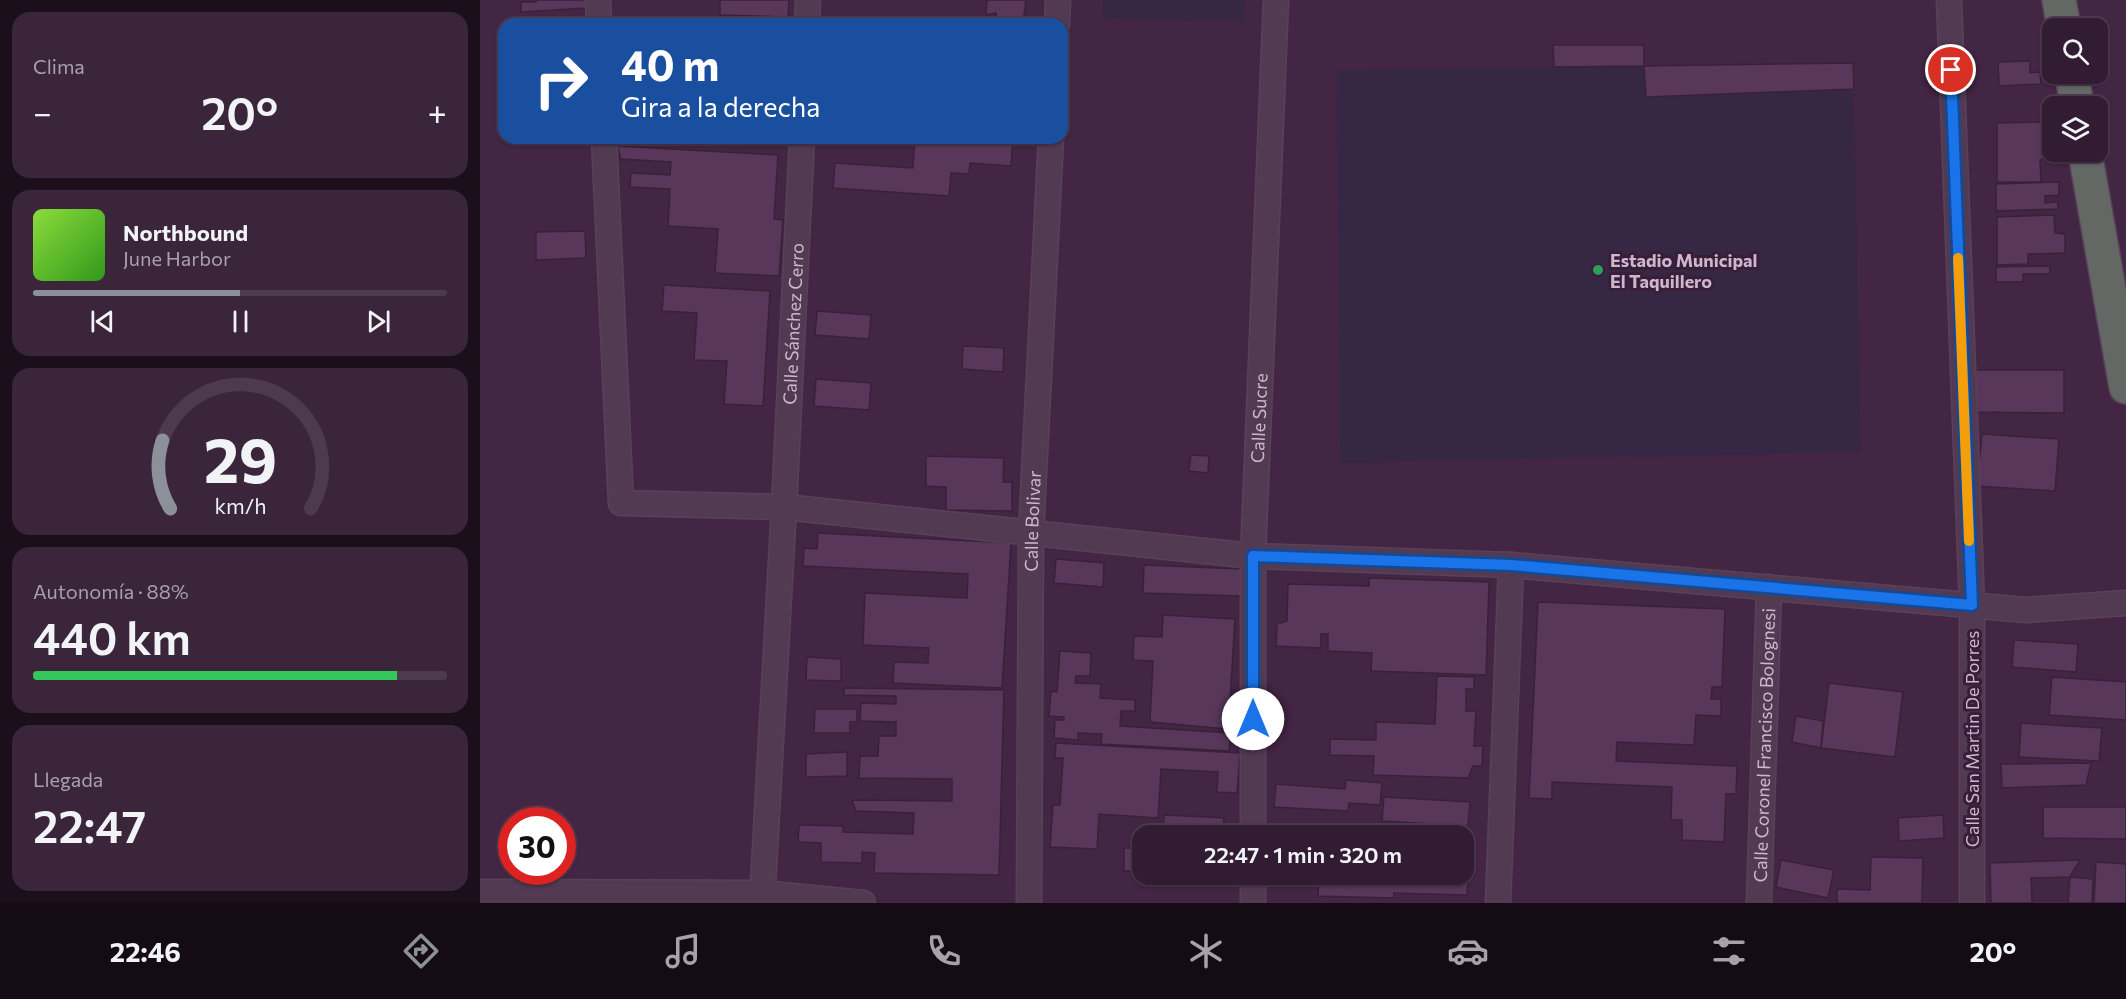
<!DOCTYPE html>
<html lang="es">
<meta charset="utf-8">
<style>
:root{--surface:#321c33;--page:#3a253b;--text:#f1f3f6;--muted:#a8a1ac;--line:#4d3a4e;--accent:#8c9099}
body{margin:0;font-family:Commissioner,sans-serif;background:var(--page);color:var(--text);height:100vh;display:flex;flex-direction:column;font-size:22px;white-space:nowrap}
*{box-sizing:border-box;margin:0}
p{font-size:20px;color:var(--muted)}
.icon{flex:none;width:33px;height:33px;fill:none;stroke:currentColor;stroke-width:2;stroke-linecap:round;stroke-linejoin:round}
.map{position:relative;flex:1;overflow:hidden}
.details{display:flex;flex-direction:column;gap:12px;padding:12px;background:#1c0f1c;width:480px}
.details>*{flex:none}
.banner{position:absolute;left:18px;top:18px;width:570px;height:126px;border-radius:18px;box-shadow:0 2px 4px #0004,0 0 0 2px var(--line);background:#1a4fa0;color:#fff;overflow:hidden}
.fabs{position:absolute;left:1562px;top:18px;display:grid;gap:12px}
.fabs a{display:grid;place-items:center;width:66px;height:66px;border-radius:12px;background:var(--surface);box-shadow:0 2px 4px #0004,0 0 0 2px var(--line);font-size:30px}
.speed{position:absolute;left:18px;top:807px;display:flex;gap:12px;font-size:30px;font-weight:700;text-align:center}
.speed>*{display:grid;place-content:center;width:78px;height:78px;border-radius:50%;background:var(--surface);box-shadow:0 2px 4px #0004,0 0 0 2px var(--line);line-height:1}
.speed .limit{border:9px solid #d22;background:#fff;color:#111}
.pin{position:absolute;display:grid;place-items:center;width:51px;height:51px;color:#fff;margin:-26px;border:3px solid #fff;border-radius:50%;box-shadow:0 2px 6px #0007}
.me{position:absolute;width:66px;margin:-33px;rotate:0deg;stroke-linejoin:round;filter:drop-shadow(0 0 4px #0008)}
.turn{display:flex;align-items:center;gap:21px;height:126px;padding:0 24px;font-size:27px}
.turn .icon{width:78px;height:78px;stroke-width:2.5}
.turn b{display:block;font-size:42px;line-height:51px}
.big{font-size:45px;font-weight:600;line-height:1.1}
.details .tile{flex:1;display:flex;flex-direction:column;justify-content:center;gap:9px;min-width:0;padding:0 21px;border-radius:18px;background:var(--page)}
.details .dial{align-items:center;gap:0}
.dial svg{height:156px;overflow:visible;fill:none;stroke:var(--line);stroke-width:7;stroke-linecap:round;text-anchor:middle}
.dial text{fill:var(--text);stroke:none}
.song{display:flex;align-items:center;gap:18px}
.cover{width:72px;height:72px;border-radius:9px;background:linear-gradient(135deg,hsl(90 70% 55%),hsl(110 70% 35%))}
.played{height:6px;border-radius:3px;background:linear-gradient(90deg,var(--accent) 50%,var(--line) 50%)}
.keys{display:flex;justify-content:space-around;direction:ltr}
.heat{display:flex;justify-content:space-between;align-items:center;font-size:33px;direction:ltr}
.charge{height:9px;border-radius:4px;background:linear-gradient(90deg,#34c759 88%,var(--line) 0)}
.trip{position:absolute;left:652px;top:825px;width:342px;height:60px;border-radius:18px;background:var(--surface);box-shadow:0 2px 4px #0004,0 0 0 2px var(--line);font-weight:600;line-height:60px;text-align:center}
.dock{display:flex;height:96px;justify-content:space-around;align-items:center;background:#140b14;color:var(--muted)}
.dock .icon{width:42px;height:42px}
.dock .selected{color:var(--accent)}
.dock b{font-size:27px;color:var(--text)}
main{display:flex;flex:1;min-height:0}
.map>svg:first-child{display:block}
</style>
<main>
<section class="details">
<div class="tile"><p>Clima</p>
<div class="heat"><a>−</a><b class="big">20°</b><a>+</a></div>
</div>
<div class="tile">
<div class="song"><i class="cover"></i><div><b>Northbound</b><p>June Harbor</p></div></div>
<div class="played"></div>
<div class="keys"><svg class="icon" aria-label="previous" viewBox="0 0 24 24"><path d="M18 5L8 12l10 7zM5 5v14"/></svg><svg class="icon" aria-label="pause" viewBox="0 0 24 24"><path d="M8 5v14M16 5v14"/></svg><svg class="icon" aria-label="next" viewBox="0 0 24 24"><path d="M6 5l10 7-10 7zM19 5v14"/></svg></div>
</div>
<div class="tile dial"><svg viewBox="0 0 100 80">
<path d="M14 69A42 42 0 1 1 86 69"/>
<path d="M14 69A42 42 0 0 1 10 34" stroke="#8c9099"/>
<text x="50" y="56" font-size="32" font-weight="700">29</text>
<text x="50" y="72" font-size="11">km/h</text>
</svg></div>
<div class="tile"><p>Autonomía · 88%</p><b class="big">440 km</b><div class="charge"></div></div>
<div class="tile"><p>Llegada</p><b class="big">22:47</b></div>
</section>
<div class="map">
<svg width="1646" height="903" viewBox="0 0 1646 903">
<rect width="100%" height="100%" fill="#432544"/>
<g fill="#362744">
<polygon points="623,0 765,0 764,21 622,19"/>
<polygon points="1373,63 1381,452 860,463 857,70"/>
</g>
<g fill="#59375a" stroke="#3a213a" stroke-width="1.5">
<polygon points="56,0 107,0 107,8 41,12 41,2 56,2"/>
<polygon points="240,0 309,0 308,17 240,15"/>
<polygon points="507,0 546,0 543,23 549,24 516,24 516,13 506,15"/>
<polygon points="1073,45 1164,45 1164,66 1074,67"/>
<polygon points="1550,61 1550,73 1560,72 1561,84 1519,86 1518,62"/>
<polygon points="1373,63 1374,89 1166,97 1164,66"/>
<polygon points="1568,122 1568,157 1560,160 1561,182 1517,182 1517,123"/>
<polygon points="202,138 295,138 295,142"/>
<polygon points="435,138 545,138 545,140 533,139 531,166 490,163 489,174 471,173 469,196 353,188 355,163 433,168"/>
<polygon points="137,146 298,155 294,219 303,220 299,276 235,273 238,229 188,226 190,189 150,187 151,173 190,175 191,162 141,159"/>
<polygon points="1579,182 1579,195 1565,196 1565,203 1578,202 1578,209 1516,211 1516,184"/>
<polygon points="1574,215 1575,233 1585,234 1585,253 1548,254 1548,264 1517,265 1517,217"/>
<polygon points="105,231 106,258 56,260 56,232"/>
<polygon points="1570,266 1570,274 1543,274 1543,282 1516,282 1516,267"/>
<polygon points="184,285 290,291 283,406 244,404 247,361 214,360 217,313 182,311"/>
<polygon points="337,311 391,315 389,339 335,335"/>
<polygon points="483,346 524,348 523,372 482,369"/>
<polygon points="1496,370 1584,370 1584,413 1495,412"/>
<polygon points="336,379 391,383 389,410 334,406"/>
<polygon points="1502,434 1579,439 1575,491 1497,486"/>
<polygon points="711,455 729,456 728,473 709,471"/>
<polygon points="446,456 524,458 523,482 532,482 532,511 466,510 466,487 446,486"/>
<polygon points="338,533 531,543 522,688 413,683 414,662 448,663 449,648 383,645 385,593 487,598 488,574 323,566 324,548 337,549"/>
<polygon points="576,559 624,563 623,587 574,583"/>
<polygon points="664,565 762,569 761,596 663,593"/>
<polygon points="889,578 1009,582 1006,675 891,671 892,653 848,651 848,634 841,634 841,648 796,646 797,624 807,621 808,584 889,586"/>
<polygon points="1058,602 1245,609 1242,687 1232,687 1231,699 1241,699 1241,716 1216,715 1214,745 1137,742 1136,761 1257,766 1256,794 1246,794 1244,842 1202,840 1202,820 1191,820 1192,787 1072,782 1072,799 1049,798"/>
<polygon points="683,615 755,619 750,701 761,701 759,730 670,722 673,661 653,660 654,636 682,637"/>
<polygon points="1534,640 1598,644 1596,672 1532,667"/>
<polygon points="580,651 611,653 610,676 596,676 595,683 621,684 620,698 655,700 655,711 641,711 640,726 751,733 749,751 621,744 622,734 598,733 598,740 574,738 575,720 584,720 584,717 569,716 571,691 577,692"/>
<polygon points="327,657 361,659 361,681 326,680"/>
<polygon points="957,676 994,677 994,689 986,689 986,711 996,711 994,746 1003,746 1002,766 993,766 988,778 893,775 894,756 850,755 850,739 896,740 896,722 955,724"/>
<polygon points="1572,677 1646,682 1646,720 1569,715"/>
<polygon points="1349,683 1423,692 1415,757 1341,748"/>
<polygon points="364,688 524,690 519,875 394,873 395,853 382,852 382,863 341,862 341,843 318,842 319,825 363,826 363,832 433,834 434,813 376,811 372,800 472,801 472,779 379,778 380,756 398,756 399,736 416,736 416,722 380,721 381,703 416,704 416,696 364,695"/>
<polygon points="335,709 377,709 377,722 370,722 370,733 334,733"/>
<polygon points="1316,716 1343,721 1341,748 1312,742"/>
<polygon points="1541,723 1622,728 1619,761 1539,757"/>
<polygon points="576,743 760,753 757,793 737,792 738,772 681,769 678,818 619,814 617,849 570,847 573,805 580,805 583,758 575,758"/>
<polygon points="367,752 367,776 326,777 326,754"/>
<polygon points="1611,763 1606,785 1522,788 1521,764"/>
<polygon points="866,780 902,783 900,805 869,803 868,811 794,807 796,784 865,789"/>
<polygon points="904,797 990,802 988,826 902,821"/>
<polygon points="1563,807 1646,807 1646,839 1563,838"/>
<polygon points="684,815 744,818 743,836 683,836"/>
<polygon points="1463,815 1464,838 1419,841 1418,818"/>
<polygon points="802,826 838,828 838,836 802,836"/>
<polygon points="873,828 990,831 987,895 914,893 914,898 838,896 839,874 984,874 984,836 872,836"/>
<rect x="644" y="848" width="19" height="23"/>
<polygon points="1391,857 1443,858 1442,903 1357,903 1357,889 1390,890"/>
<polygon points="1301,860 1354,870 1348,898 1296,887"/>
<polygon points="1600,860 1590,877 1551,878 1552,903 1511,903 1510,863"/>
<polygon points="1616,862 1646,864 1646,903 1614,903"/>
<polygon points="677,874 744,874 744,880 730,880 729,886 677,886"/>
<polygon points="1590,877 1613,879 1612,903 1588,903"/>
</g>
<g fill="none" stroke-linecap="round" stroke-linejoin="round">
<g stroke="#594159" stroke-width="27">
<g id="minor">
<polyline points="118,0 119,24"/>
<polyline points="1469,0 1492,605 1492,903"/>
<polyline points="327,24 328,0"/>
<polyline points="577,24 578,0"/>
<polyline points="124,138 141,503 304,507 773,556 1031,565 1546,610 1646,603"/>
<path id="s1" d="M773 836V556L796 0"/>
<polyline points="0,892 282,893 383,903"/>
<path id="s2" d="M282 903 304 507 322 138"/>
<path id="s3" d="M549 903 551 533 571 138"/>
<polyline points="773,903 773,874"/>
<polyline points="1018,903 1031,565"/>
<path id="s4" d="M1279 903 1289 587"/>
</g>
</g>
<g stroke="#5a425a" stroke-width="36">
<g id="trunk">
<polyline points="1579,0 1584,28"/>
<polyline points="1592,74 1597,106"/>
<polyline points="1605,152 1646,387"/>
</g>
</g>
<use href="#minor" stroke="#533a53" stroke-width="24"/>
<use href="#trunk" stroke="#646865" stroke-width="33"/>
</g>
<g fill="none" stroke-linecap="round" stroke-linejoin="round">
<g stroke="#114b97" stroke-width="15">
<polyline id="route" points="773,719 773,556 1031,565 1492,605 1471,70"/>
</g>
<use href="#route" stroke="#1a73e8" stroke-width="10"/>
<polyline stroke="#f59e0b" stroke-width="10" points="1478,258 1489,541"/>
</g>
<circle fill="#2e9e5b" stroke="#381e38" stroke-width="2" cx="1118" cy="270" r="6"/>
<g text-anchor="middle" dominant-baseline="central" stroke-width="6" stroke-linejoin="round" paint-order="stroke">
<g font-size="18" font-weight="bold" fill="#cdb7cd" stroke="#381e38" text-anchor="start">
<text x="1130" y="260">Estadio Municipal<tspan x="1130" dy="21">El Taquillero</tspan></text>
</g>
<g font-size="18" fill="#cdb7cd" stroke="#381e38">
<text stroke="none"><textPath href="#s2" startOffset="580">Calle Sánchez Cerro</textPath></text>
<text stroke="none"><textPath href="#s1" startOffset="418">Calle Sucre</textPath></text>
<text stroke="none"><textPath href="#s3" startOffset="382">Calle Bolivar</textPath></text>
<text transform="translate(1492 739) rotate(-90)">Calle San Martin De Porres</text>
<text stroke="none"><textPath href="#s4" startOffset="158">Calle Coronel Francisco Bolognesi</textPath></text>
</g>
</g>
</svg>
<div class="fabs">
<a><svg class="icon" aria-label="search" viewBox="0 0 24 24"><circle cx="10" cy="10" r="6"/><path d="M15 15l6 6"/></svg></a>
<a><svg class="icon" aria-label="layers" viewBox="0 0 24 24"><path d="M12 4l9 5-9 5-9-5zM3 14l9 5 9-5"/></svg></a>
</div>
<div class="speed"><div class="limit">30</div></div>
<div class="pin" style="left:1471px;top:70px;background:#d93025"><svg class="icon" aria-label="arrive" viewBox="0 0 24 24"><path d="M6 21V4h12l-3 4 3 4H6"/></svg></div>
<svg class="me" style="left:773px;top:719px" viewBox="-20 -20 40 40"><circle r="19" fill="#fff"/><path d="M0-13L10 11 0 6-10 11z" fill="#1a73e8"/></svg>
<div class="trip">22:47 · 1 min · 320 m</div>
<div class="banner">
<div class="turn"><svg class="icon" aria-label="right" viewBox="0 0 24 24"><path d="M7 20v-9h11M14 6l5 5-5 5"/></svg><div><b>40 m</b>Gira a la derecha</div></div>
</div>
</div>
</main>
<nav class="dock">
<b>22:46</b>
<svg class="icon selected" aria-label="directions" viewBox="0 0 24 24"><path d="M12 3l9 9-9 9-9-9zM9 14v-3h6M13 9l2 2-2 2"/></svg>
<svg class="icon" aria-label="music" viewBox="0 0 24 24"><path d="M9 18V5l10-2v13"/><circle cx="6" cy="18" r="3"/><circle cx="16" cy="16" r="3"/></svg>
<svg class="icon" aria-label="phone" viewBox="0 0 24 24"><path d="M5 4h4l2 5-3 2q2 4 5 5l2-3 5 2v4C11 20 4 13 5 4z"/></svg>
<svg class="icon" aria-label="climate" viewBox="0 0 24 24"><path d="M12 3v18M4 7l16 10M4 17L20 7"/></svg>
<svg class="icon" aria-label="car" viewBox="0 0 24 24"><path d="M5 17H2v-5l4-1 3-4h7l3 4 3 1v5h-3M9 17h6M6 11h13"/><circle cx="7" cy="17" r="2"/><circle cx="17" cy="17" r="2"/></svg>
<svg class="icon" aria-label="filters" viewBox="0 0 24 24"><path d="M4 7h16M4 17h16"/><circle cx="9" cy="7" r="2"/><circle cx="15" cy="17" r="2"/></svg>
<b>20°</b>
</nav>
